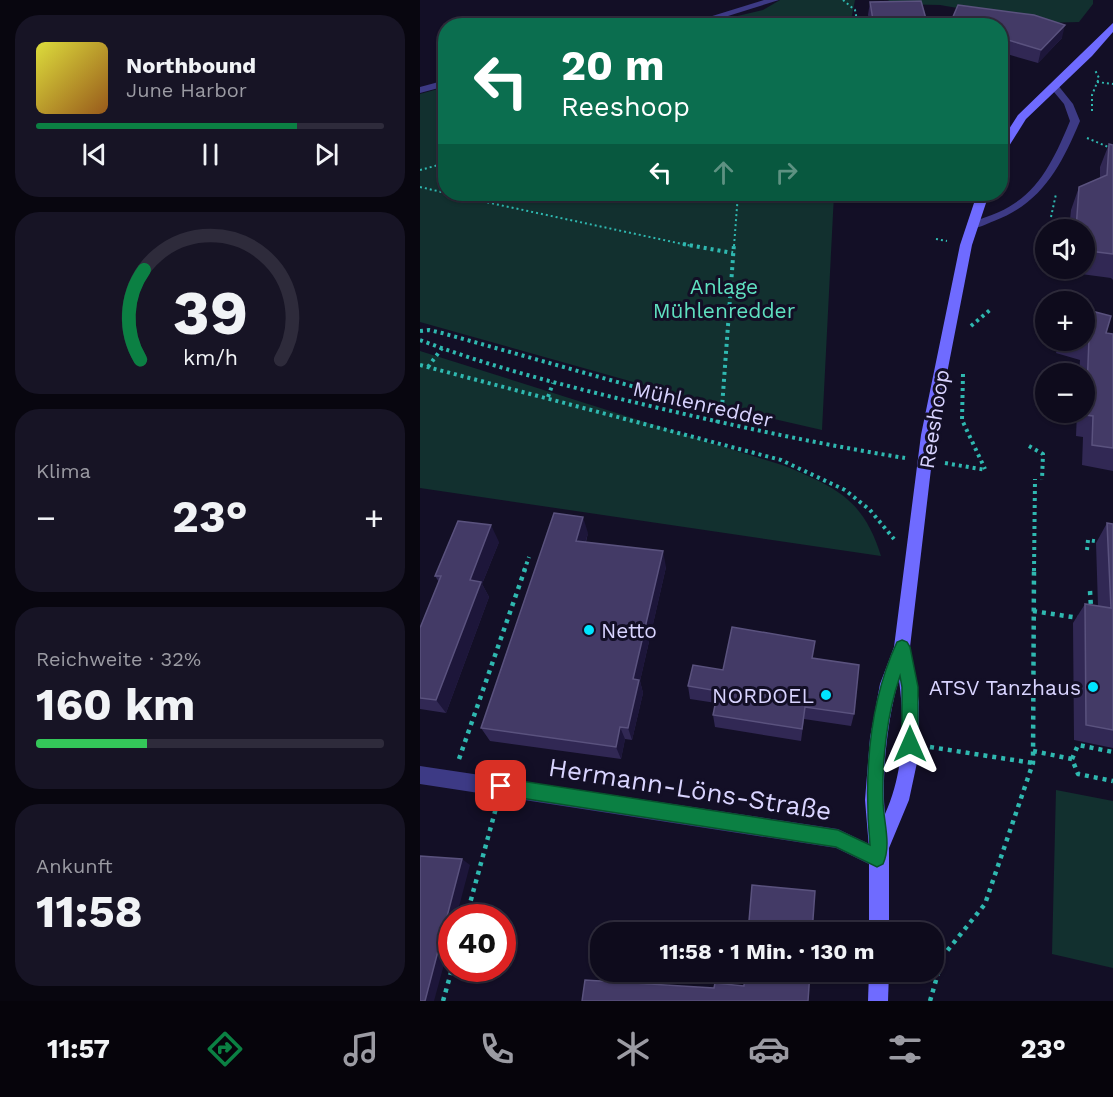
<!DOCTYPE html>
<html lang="de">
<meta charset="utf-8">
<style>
:root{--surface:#0e0b1c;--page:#171425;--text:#f1f3f6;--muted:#9b9ba3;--line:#2e2b3b;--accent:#0b8043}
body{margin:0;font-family:"Work Sans",sans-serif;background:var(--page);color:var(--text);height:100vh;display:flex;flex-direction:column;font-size:22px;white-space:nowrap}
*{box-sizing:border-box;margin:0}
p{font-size:20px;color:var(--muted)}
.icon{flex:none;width:33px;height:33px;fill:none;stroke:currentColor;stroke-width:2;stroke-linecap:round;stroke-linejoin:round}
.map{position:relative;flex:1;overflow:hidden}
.details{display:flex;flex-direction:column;gap:15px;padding:15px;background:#08060f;width:420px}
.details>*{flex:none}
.top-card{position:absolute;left:18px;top:18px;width:570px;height:183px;border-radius:24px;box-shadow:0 2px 4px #0004,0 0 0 2px var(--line);background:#0b6e4f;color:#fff;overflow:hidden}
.tools{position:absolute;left:615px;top:219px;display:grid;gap:12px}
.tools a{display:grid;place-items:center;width:60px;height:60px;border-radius:50%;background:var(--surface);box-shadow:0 2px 4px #0004,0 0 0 2px var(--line);font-size:30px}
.speed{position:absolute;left:18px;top:904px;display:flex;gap:12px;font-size:30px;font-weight:700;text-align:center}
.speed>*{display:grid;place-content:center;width:78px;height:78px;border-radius:50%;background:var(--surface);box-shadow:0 2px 4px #0004,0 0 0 2px var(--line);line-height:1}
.speed .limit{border:9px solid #d22;background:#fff;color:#111}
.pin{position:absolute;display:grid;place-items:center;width:51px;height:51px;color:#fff;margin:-26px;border-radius:12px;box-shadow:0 3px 9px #0006}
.me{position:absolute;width:66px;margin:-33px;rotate:0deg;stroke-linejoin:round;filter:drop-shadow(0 0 4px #0008)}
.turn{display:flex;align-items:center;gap:21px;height:126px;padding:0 24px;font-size:27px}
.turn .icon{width:78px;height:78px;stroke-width:2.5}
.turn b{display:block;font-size:42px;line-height:51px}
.lanes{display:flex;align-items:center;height:57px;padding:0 24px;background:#0003;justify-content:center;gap:30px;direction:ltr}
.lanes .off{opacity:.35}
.big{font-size:45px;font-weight:700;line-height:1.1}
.details .card{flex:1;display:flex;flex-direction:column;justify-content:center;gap:9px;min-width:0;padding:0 21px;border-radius:24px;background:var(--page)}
.details .dial{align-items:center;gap:0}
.dial svg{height:156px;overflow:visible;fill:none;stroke:var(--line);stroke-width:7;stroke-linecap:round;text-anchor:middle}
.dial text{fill:var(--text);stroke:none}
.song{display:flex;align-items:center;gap:18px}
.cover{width:72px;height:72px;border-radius:9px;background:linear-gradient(135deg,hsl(60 70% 55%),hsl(30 70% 35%))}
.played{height:6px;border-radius:3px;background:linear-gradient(90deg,var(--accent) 75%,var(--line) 75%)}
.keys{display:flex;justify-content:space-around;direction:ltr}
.heat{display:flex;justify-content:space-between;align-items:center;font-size:33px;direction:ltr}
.charge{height:9px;border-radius:4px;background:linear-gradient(90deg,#34c759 32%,var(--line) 0)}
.trip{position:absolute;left:170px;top:922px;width:354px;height:60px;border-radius:24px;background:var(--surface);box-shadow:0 2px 4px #0004,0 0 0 2px var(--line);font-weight:700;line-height:60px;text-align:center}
.tabs{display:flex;height:96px;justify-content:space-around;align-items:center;background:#06040b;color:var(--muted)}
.tabs .icon{width:42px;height:42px}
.tabs .on{color:var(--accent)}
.tabs b{font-size:27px;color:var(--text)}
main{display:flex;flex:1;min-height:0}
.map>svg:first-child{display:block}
</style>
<main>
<section class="details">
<div class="card">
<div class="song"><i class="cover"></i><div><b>Northbound</b><p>June Harbor</p></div></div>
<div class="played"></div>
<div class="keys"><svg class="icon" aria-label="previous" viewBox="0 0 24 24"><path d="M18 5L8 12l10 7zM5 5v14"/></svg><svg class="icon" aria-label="pause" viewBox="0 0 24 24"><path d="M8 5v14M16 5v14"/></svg><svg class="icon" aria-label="next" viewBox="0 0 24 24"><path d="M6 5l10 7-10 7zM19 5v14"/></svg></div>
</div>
<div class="card dial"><svg viewBox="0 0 100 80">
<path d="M14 69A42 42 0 1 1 86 69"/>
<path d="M14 69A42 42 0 0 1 16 23" stroke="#0b8043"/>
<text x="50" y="56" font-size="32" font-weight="700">39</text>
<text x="50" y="72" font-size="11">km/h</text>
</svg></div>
<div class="card"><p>Klima</p>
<div class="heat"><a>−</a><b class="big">23°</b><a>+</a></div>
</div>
<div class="card"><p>Reichweite · 32%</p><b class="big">160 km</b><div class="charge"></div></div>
<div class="card"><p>Ankunft</p><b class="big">11:58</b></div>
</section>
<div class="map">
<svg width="693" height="1001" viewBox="0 0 693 1001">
<rect width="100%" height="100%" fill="#130f26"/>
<g fill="#12302f">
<polygon points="360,0 435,0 430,25 279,25 343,10"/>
<polygon points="468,0 673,0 673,4 659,22 624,23 520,5 473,4"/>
<polygon points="25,87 26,194 414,194 402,430 302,407 0,322 0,94"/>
<path d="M0 351 365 466C417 488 443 499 461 556L0 488Z"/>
<polygon points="636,790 693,801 693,968 632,954"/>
</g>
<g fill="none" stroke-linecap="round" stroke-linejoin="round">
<g stroke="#2fb8b0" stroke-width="2" stroke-dasharray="2 3" stroke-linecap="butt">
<polyline points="423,0 435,10 438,26"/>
<polyline points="677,82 693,84"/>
<polyline points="672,111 672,95 679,78 675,70"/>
<polyline points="667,138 693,149"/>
<polyline points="0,170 26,163"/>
<polyline points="0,187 26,193"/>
<polyline points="28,194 272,246"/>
<polyline points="631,217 636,194"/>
<polyline points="516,239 527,241"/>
<polyline points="314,246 318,194"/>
</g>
<g stroke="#2fb8b0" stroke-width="4" stroke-dasharray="3 4" stroke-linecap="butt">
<polyline points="263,244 313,253"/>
<polyline points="551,326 570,310"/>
<polyline points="0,331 9,330 22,333 301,411"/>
<path d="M0 340C68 366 138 384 209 401 301 423 392 443 485 458"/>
<polyline points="0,365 361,460 425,490 450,510 474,539"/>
<polyline points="8,367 22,348"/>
<polyline points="543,374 542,420 565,469"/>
<polyline points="128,397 133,383"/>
<polyline points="297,423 302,407 314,244"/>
<polyline points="609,446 623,454 622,480"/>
<polyline points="525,463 566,470"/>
<polyline points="667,550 668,540 680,542"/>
<polyline points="104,571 109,557"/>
<polyline points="614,571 615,479"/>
</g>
<g stroke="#2fb8b0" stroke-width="4.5" stroke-dasharray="4 5" stroke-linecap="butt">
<polyline points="670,591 671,608"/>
<polyline points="613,611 659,618"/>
<polyline points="510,747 613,763"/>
<polyline points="613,751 652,759 658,774 693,781"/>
<polyline points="39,759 105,569"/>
<polyline points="652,759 658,745 693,752"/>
<polyline points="46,918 76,808"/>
<polyline points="23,1001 32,969"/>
<polyline points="510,1001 523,956 565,904 613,763 614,569"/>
</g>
<path fill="#3d3a85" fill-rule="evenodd" d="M634 83 637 84 653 104 660 121C641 166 622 203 574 221 566 224 556 230 547 228V224C563 218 581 213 595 203 623 185 638 150 650 121L644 104 629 86Z"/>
<g fill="#3d3a85" fill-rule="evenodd">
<polygon points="344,0 359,0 276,26 260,26"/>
<polygon points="26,80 26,86 0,93 0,87"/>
<polygon points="0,766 418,829 464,851 467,858 464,865 457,868 416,848 0,784"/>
</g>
<g fill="#6f6bff" fill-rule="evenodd">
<polygon points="693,23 693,32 672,56 606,119 584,154 580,155 580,143 598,115"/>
<path d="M557 194H569L552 245 515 435 490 647 499 702 498 758 489 800 469 848V933H449V848L445 800 450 738 460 684 474 647 501 435 540 245ZM479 680C485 724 484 772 465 814 461 778 468 713 479 680Z"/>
<polygon points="449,972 469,972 468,1001 448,1001"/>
</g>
</g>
<g fill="#312854">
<polygon points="450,2 508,26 451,26 448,15"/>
<polygon points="580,26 642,38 618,63 580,52"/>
<polygon points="689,144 693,145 693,280 691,278 661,274 655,268 664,268 664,230 649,230 651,210 659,187 680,178 680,167"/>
<polygon points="664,309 686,333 693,334 693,471 662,465 663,437 656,436 657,412 664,412 664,374 659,374 660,360 636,353 640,340 664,340"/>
<polygon points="687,523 693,524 693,748 654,740 653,623 665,604 678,606 676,543"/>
<polygon points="168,533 166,542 246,567 220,681 223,693 212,740 205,739 201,759 70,741 61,728"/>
<polygon points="79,542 62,584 69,597 26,713 0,709 0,628 19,582 15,576"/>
<polygon points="393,658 434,714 431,726 384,719 381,741 295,727 293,715 296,703 270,699 268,686 303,670"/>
</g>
<g fill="#1d163a">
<polygon points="645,25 642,38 618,63 621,50"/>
<polygon points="163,517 168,533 161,557 156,541"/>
<polygon points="71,525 79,542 62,584 69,597 26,713 16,700 50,580"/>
<polygon points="243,551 246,567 220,681 223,693 212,740 208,728 213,679"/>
<polygon points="200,727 205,739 201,759 196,747"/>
<polygon points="42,859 50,865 36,918 32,918 32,935 14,1001 5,1001"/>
</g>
<g fill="#433a66" stroke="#5a527e" stroke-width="1.5">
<polygon points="501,1 508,26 454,26 450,2"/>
<polygon points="538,5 614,15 645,25 621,50 585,39 580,39 580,26 529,26"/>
<polygon points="689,144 693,145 693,254 669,251 664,247 664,230 656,230 659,187 687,175"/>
<polygon points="664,309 691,316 686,333 693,334 693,448 672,445 673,416 666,415 669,338 664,336"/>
<polygon points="134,513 163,517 156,541 243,551 213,679 219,680 208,728 200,727 196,747 61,728"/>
<polygon points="38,521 71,525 50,580 61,582 16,700 0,698 0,628 21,576 15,576"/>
<polygon points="687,523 693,524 693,730 666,725 665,604 691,608"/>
<polygon points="312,627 395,641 392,658 439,665 434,714 385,707 382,729 293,715 298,691 268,686 273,665 303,670"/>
<polygon points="0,856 42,859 5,1001 0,1001"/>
<polygon points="332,885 395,891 392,933 328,933"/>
<polygon points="325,972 390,972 388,1001 162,1001 165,980 294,988 295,983 324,986"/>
</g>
<path fill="#0b8043" stroke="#07532c" stroke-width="1.5" d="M482 640 487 642 490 647 498 687V744L496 750 490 752 484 750 482 744V687L480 676C467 713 462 760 463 800 463 821 472 844 463 864L457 867 416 847 81 795 75 792 73 786 75 781 81 778 418 830 450 845C444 778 448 705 477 642Z"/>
<g fill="#00e5ff" stroke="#130f26" stroke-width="2">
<circle cx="169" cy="630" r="6"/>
<circle cx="673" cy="687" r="6"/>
<circle cx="406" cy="695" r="6"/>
</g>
<g text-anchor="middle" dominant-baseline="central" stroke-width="6" stroke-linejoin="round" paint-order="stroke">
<g font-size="21" fill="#5fe0c0" stroke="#130f26">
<text x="304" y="286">Anlage<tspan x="304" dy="24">Mühlenredder</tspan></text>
</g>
<g font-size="21" fill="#d9d4ff" stroke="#130f26">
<text transform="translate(283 404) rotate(13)">Mühlenredder</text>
<text transform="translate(514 419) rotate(-81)">Reeshoop</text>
</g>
<g font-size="21" fill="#d9d4ff" stroke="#130f26" text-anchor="end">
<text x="181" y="630" text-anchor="start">Netto</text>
<text x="661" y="687">ATSV Tanzhaus</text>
<text x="394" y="695">NORDOEL</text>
</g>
<g font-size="26" fill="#d9d4ff" stroke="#130f26">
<text transform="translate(270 789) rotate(9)">Hermann-Löns-Straße</text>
</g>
</g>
</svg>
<div class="tools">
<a><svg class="icon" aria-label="sound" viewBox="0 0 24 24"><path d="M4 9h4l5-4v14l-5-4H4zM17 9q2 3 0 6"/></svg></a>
<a>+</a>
<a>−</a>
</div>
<div class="speed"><div class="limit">40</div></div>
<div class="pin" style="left:81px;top:786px;background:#d93025"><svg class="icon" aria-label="arrive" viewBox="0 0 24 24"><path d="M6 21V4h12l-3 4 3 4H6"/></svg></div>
<svg class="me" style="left:490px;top:744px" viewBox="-20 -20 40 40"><path d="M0-17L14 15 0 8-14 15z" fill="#0b8043" stroke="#fff" stroke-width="4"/></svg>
<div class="trip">11:58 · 1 Min. · 130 m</div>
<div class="top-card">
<div class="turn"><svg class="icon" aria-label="left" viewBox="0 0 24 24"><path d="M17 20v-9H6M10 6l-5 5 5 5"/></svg><div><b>20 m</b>Reeshoop</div></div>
<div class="lanes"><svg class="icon" aria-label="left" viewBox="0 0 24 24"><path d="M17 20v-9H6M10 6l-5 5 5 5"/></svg><svg class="icon off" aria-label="ahead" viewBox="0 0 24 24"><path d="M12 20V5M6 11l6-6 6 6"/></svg><svg class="icon off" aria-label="right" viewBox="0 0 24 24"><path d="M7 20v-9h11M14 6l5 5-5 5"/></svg></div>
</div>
</div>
</main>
<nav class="tabs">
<b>11:57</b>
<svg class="icon on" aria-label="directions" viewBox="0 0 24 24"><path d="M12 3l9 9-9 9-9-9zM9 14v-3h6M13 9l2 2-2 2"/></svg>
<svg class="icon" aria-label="music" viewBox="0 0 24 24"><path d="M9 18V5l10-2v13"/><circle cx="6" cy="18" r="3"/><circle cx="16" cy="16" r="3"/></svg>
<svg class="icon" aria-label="phone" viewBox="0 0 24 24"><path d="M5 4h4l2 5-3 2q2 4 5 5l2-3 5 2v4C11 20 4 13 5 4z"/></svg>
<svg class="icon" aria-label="climate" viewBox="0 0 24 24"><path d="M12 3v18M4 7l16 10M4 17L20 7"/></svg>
<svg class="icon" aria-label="car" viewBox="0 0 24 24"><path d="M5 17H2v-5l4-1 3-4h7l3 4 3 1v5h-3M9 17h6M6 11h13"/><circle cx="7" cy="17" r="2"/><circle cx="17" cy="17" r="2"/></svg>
<svg class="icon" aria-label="filters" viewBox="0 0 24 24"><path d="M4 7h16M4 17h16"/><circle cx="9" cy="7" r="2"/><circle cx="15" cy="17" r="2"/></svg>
<b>23°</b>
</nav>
